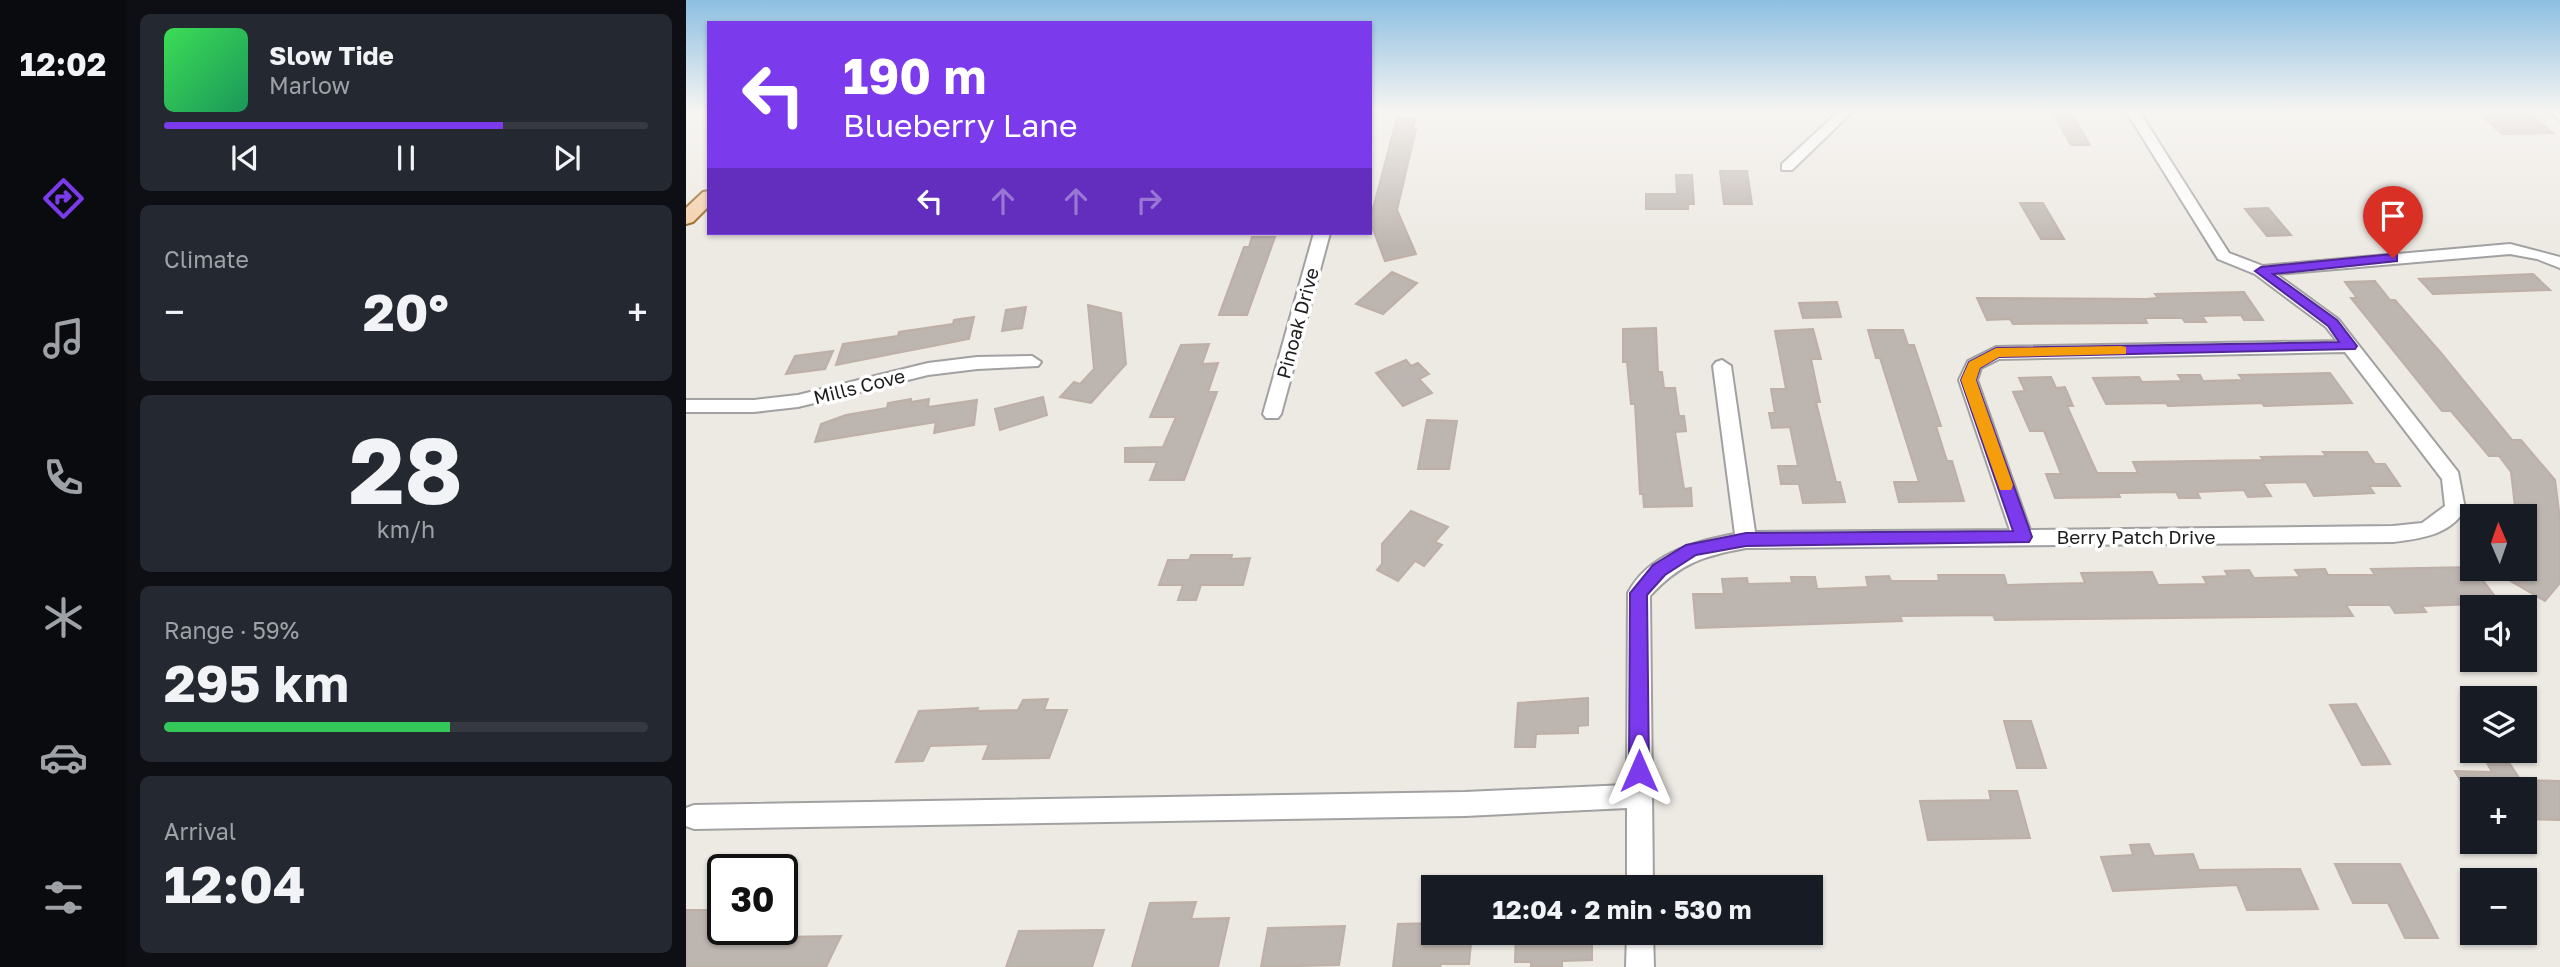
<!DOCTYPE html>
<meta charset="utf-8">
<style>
:root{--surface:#171b24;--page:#242831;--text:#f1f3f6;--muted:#9ea1a6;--line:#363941;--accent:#7c3aed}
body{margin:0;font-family:"Golos Text",sans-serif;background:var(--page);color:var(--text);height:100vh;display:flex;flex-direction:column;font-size:26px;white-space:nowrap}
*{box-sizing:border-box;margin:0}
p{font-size:23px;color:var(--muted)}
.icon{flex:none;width:38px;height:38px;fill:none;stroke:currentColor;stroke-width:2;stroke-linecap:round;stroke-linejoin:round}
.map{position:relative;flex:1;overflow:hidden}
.panel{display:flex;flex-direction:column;gap:14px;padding:14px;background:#0d0f14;width:560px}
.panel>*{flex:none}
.guide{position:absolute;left:21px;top:21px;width:665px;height:214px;border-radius:0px;box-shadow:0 2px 5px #0004;background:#7c3aed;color:#fff;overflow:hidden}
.needle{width:46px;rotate:358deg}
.controls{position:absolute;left:1774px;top:504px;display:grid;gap:14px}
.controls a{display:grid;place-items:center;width:77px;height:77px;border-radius:0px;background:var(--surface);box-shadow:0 2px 5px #0004;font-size:35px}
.speed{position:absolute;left:21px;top:854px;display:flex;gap:14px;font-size:35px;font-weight:700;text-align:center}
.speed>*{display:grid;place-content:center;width:91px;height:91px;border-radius:50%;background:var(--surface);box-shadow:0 2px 5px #0004;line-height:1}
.speed .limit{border:4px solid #111;border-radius:10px;background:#fff;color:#111}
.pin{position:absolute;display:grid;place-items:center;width:60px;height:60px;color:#fff;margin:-72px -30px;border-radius:50% 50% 50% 0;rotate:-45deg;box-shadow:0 0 7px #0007}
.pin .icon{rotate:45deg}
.me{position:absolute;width:77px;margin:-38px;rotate:0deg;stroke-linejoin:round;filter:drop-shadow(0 0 5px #0008)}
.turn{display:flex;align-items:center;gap:24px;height:147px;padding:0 21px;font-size:32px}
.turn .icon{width:91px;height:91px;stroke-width:2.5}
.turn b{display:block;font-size:49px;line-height:60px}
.lanes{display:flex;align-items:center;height:66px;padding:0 21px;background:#0003;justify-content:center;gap:35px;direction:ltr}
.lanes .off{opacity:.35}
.big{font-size:52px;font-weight:700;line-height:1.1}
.panel .tile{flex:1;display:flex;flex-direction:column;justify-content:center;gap:10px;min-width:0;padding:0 24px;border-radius:10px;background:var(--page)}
.panel .dial{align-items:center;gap:0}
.dial b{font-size:91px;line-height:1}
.song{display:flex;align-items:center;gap:21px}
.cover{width:84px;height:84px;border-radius:10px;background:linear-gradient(135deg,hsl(130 70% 55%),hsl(150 70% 35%))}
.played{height:7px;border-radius:4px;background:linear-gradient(90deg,var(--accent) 70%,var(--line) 70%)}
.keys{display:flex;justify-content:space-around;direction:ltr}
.heat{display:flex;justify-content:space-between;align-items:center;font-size:38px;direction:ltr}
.charge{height:10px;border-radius:5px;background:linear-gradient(90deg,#34c759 59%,var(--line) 0)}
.trip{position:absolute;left:735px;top:875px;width:402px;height:70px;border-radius:0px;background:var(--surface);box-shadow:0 2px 5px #0004;font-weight:700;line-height:70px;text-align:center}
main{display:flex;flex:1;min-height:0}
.dock{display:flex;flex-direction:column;width:126px;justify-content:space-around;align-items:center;background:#090b0e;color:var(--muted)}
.dock .icon{width:49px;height:49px}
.dock .selected{color:var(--accent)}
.dock b{font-size:32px;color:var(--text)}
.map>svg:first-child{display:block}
</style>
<main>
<nav class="dock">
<b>12:02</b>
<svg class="icon selected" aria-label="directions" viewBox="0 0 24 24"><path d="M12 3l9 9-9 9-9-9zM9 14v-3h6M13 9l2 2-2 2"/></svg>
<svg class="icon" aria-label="music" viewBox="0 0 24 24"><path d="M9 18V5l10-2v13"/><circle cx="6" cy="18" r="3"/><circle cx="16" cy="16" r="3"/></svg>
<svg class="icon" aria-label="phone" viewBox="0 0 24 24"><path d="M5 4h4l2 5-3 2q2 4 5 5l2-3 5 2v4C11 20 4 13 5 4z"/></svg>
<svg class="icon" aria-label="climate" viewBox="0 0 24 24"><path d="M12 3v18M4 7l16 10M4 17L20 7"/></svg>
<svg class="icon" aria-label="car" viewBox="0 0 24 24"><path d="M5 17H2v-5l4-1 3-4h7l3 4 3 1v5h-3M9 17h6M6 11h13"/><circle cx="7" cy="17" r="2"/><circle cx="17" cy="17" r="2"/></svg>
<svg class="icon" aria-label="filters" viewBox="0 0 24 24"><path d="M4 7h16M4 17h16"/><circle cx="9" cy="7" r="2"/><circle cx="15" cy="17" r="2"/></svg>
</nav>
<section class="panel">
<div class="tile">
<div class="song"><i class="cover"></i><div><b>Slow Tide</b><p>Marlow</p></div></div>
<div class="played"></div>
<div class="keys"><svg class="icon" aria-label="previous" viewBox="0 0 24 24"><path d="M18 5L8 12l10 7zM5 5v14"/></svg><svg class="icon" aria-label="pause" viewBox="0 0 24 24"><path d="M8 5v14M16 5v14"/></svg><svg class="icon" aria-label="next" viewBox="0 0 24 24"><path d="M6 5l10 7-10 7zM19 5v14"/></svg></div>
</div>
<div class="tile"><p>Climate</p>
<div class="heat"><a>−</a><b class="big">20°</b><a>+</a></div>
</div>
<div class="tile dial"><b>28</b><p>km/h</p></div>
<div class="tile"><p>Range · 59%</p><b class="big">295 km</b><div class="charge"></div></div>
<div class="tile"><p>Arrival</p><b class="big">12:04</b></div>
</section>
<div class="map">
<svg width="1874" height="967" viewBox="0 0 1874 967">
<rect width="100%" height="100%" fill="#ede9e3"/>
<g fill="#bdb5b0" stroke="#beafa7" stroke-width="2">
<polygon points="1366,111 1384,111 1404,145 1385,145"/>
<polygon points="1841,111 1867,133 1816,134 1791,112"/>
<polygon points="711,118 730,118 727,129 730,129 711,210 730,254 699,261 685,224 685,216"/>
<polygon points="1034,171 1061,171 1066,204 1038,204"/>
<polygon points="990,175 1006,175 1008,204 1002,204 1002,209 960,209 960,194 991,194"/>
<polygon points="1334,203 1357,203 1378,239 1355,239"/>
<polygon points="1582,208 1605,235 1581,236 1559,209"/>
<polygon points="566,237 589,237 561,315 533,315 558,247 563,247"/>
<polygon points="706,272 731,283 697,314 670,304"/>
<polygon points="1847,274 1864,290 1747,294 1733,279"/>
<polygon points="1689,281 1704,300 1709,300 1755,353 1826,440 1835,440 1869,480 1874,519 1874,583 1859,601 1804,569 1839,569 1839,516 1830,516 1825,472 1813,456 1803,456 1765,411 1756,411 1665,298 1671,298 1659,282"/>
<polygon points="1558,292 1577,320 1558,320 1555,315 1516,316 1520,322 1499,322 1496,318 1459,318 1461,323 1327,324 1324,319 1301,320 1291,298 1460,299 1472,298 1469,294"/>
<polygon points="1151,302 1155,317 1117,318 1113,303"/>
<polygon points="402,305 435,313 440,364 405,403 374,397 388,382 394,384 408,369"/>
<polygon points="340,307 336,328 316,331 320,310"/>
<polygon points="288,317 283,339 150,365 157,344 212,336 213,332 267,324 268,320"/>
<polygon points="970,328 972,372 976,372 978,388 989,388 993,416 998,416 1000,431 989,432 998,489 1005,488 1006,506 958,507 957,494 954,494 949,404 945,404 941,362 937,362 937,329"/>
<polygon points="1127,329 1135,359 1125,359 1134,402 1130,402 1150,482 1154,482 1159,502 1117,503 1113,484 1095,484 1092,466 1112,466 1104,427 1086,428 1083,413 1089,413 1085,389 1100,389 1089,331"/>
<polygon points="1182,330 1217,330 1222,345 1228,345 1255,426 1250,426 1261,461 1266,461 1278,501 1213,502 1208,482 1233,482 1194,358 1190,358"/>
<polygon points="523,344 516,364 532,363 522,392 531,392 498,480 464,480 471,462 439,462 439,448 477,447 490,417 464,417 495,345"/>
<polygon points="147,351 139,369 100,374 109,356"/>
<polygon points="720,360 725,366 732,363 743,374 733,379 746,393 717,406 690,373"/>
<polygon points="1644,373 1666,403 1578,406 1576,403 1482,406 1480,403 1420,404 1407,378 1453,377 1456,382 1496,381 1492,375 1514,375 1517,381 1557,380 1553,375"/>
<polygon points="1365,377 1370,388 1379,387 1387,406 1381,406 1411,473 1452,473 1447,462 1577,460 1575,457 1640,456 1637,452 1681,452 1689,464 1699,464 1714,486 1683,486 1688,493 1628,496 1620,482 1577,483 1585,496 1562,497 1558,490 1511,492 1514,498 1493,498 1490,492 1432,493 1434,497 1369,498 1360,474 1375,474 1358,431 1344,431 1327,392 1339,391 1333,378"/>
<polygon points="357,397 361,415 314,430 309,409"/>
<polygon points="225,399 225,402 243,399 242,407 291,400 288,425 248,433 250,422 129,442 135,424 160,415 201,408 202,403"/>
<polygon points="741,420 771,421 763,469 732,469"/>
<polygon points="725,511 762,527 749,542 756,545 738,566 729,561 712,581 691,570 696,564 696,544"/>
<polygon points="505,555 546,555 545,559 564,558 557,585 515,585 510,600 492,600 497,585 473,585 482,560 503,560"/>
<polygon points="1787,567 1814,603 1736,606 1740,612 1709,613 1704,605 1660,605 1667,616 1309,620 1307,615 1214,616 1216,621 1010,628 1007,594 1038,594 1036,579 1061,578 1062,584 1106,583 1105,577 1129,577 1131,589 1182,587 1180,577 1203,576 1205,581 1253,581 1252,575 1318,575 1321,585 1399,583 1395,573 1466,572 1472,585 1521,584 1517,577 1542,576 1539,571 1563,570 1568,578 1614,577 1609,570 1639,569 1642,575 1689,575 1685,569"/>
<polygon points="902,698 902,725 892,726 892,733 850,734 849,747 829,747 832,703"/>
<polygon points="362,699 358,710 381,710 363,758 297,759 303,744 244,746 237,761 210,762 233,711 292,708 291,711 332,710 337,700"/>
<polygon points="1670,704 1704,764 1676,765 1644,705"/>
<polygon points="1318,721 1345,721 1360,768 1331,768"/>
<polygon points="1801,763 1824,764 1839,787 1839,780 1874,781 1874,820 1839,819 1839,789 1779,789 1769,771 1806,772"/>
<polygon points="1303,791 1331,791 1344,838 1242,840 1234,801 1305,800"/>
<polygon points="1463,844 1468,856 1507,854 1513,870 1614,869 1632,909 1561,910 1551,885 1427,891 1415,857 1447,855 1444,845"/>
<polygon points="1649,864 1714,864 1752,938 1719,938 1702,903 1667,903"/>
<polygon points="510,902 505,919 543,918 532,967 446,967 464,903"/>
<polygon points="0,910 36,910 21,938 155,936 140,967 0,967"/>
<polygon points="747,923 747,933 786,933 783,964 755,964 754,967 707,967 712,924"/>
<polygon points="659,926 653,965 575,967 582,928"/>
<polygon points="418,930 406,967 320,967 333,931"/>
<polygon points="830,933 906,933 906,960 876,961 876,966 845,967 845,962 829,962"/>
</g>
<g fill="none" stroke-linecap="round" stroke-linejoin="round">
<g stroke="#a1a1a1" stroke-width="4">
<g id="minor">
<polygon points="1153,111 1167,111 1106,170 1096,170 1096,164"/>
<path d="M1440 111H1453L1543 253 1577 266 1824 244 1874 257V268L1851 259 1824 254 1590 274 1652 319 1772 472 1779 509C1765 535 1733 539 1707 542L1060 548C1017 556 994 563 964 596L967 887H941V808L779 816 8 829 0 826V808L8 805 779 792 941 785 942 593C962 554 1010 541 1049 534L1027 366 1030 362 1036 360 1045 366 1069 532 1324 530 1273 380 1282 361 1310 347 1651 341 1640 327 1569 274 1532 259ZM1659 352 1756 479 1759 506 1736 523 1707 526 1344 530 1291 380 1295 368 1313 359Z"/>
<polygon points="1862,111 1874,111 1874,120"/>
<polygon points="628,233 644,233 595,414 592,418 580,418 577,414"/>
<polygon points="346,356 355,362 352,366 291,369 242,375 112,407 68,412 0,412 0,400 68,400 112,395 242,363 291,357"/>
<polygon points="941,933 967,933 968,967 940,967"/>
</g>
</g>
<g stroke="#8b570a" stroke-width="4">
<polygon id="major" points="23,191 23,206 7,222 0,224 0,208 17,192"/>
</g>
<use href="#minor" fill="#fff" fill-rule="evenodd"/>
<use href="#major" fill="#f5caa1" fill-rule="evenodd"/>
</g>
<linearGradient id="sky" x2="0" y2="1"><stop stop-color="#8dbfe2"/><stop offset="0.45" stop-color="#f7f5f2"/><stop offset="1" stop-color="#f7f5f2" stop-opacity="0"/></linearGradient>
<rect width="1874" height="247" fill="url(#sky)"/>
<polygon fill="#7c3aed" stroke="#51269a" stroke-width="2" points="1707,254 1711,255 1711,261 1587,274 1651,320 1671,346 1669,349 1313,357 1294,368 1290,380 1346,537 1343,542 1060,546 1010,555 979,575 961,595 963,771 960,777 953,780 946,777 943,771 944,593 967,565 1000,545 1060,533 1327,531 1275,380 1283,362 1310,348 1653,342 1642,326 1569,271 1575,267"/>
<polygon fill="#f59e0b" points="1435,346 1440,347 1440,354 1313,357 1294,368 1290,380 1327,485 1325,490 1314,490 1275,380 1283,362 1310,348"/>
<g text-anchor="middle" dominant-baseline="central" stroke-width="7" stroke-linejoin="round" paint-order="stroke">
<g font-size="19" fill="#1d1d1d" stroke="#fff">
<text transform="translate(611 323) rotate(-75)">Pinoak Drive</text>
<text transform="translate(173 386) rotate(-14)">Mills Cove</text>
<text x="1450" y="536">Berry Patch Drive</text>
</g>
</g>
</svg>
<div class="controls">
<a><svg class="needle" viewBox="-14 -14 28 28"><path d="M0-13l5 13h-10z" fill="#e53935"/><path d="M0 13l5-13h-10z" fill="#9ea1a6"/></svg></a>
<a><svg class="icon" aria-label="sound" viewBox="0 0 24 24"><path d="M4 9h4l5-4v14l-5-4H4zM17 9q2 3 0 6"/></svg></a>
<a><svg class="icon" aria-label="layers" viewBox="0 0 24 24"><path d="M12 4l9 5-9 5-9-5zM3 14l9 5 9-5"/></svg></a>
<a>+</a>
<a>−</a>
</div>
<div class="speed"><div class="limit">30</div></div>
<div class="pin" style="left:1707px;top:258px;background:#d93025"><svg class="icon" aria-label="arrive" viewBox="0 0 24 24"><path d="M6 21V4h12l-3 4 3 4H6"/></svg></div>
<svg class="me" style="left:953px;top:771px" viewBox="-20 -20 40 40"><path d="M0-17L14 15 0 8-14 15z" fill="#7c3aed" stroke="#fff" stroke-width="4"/></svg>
<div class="trip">12:04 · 2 min · 530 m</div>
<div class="guide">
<div class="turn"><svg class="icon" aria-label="left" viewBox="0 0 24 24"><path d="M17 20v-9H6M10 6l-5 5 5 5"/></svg><div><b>190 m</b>Blueberry Lane</div></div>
<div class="lanes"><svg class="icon" aria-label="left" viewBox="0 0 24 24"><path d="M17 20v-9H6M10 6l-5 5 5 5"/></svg><svg class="icon off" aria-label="ahead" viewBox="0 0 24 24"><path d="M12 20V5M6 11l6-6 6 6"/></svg><svg class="icon off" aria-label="ahead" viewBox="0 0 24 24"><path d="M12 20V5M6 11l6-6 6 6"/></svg><svg class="icon off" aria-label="right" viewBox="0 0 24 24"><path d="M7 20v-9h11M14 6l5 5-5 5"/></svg></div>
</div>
</div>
</main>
